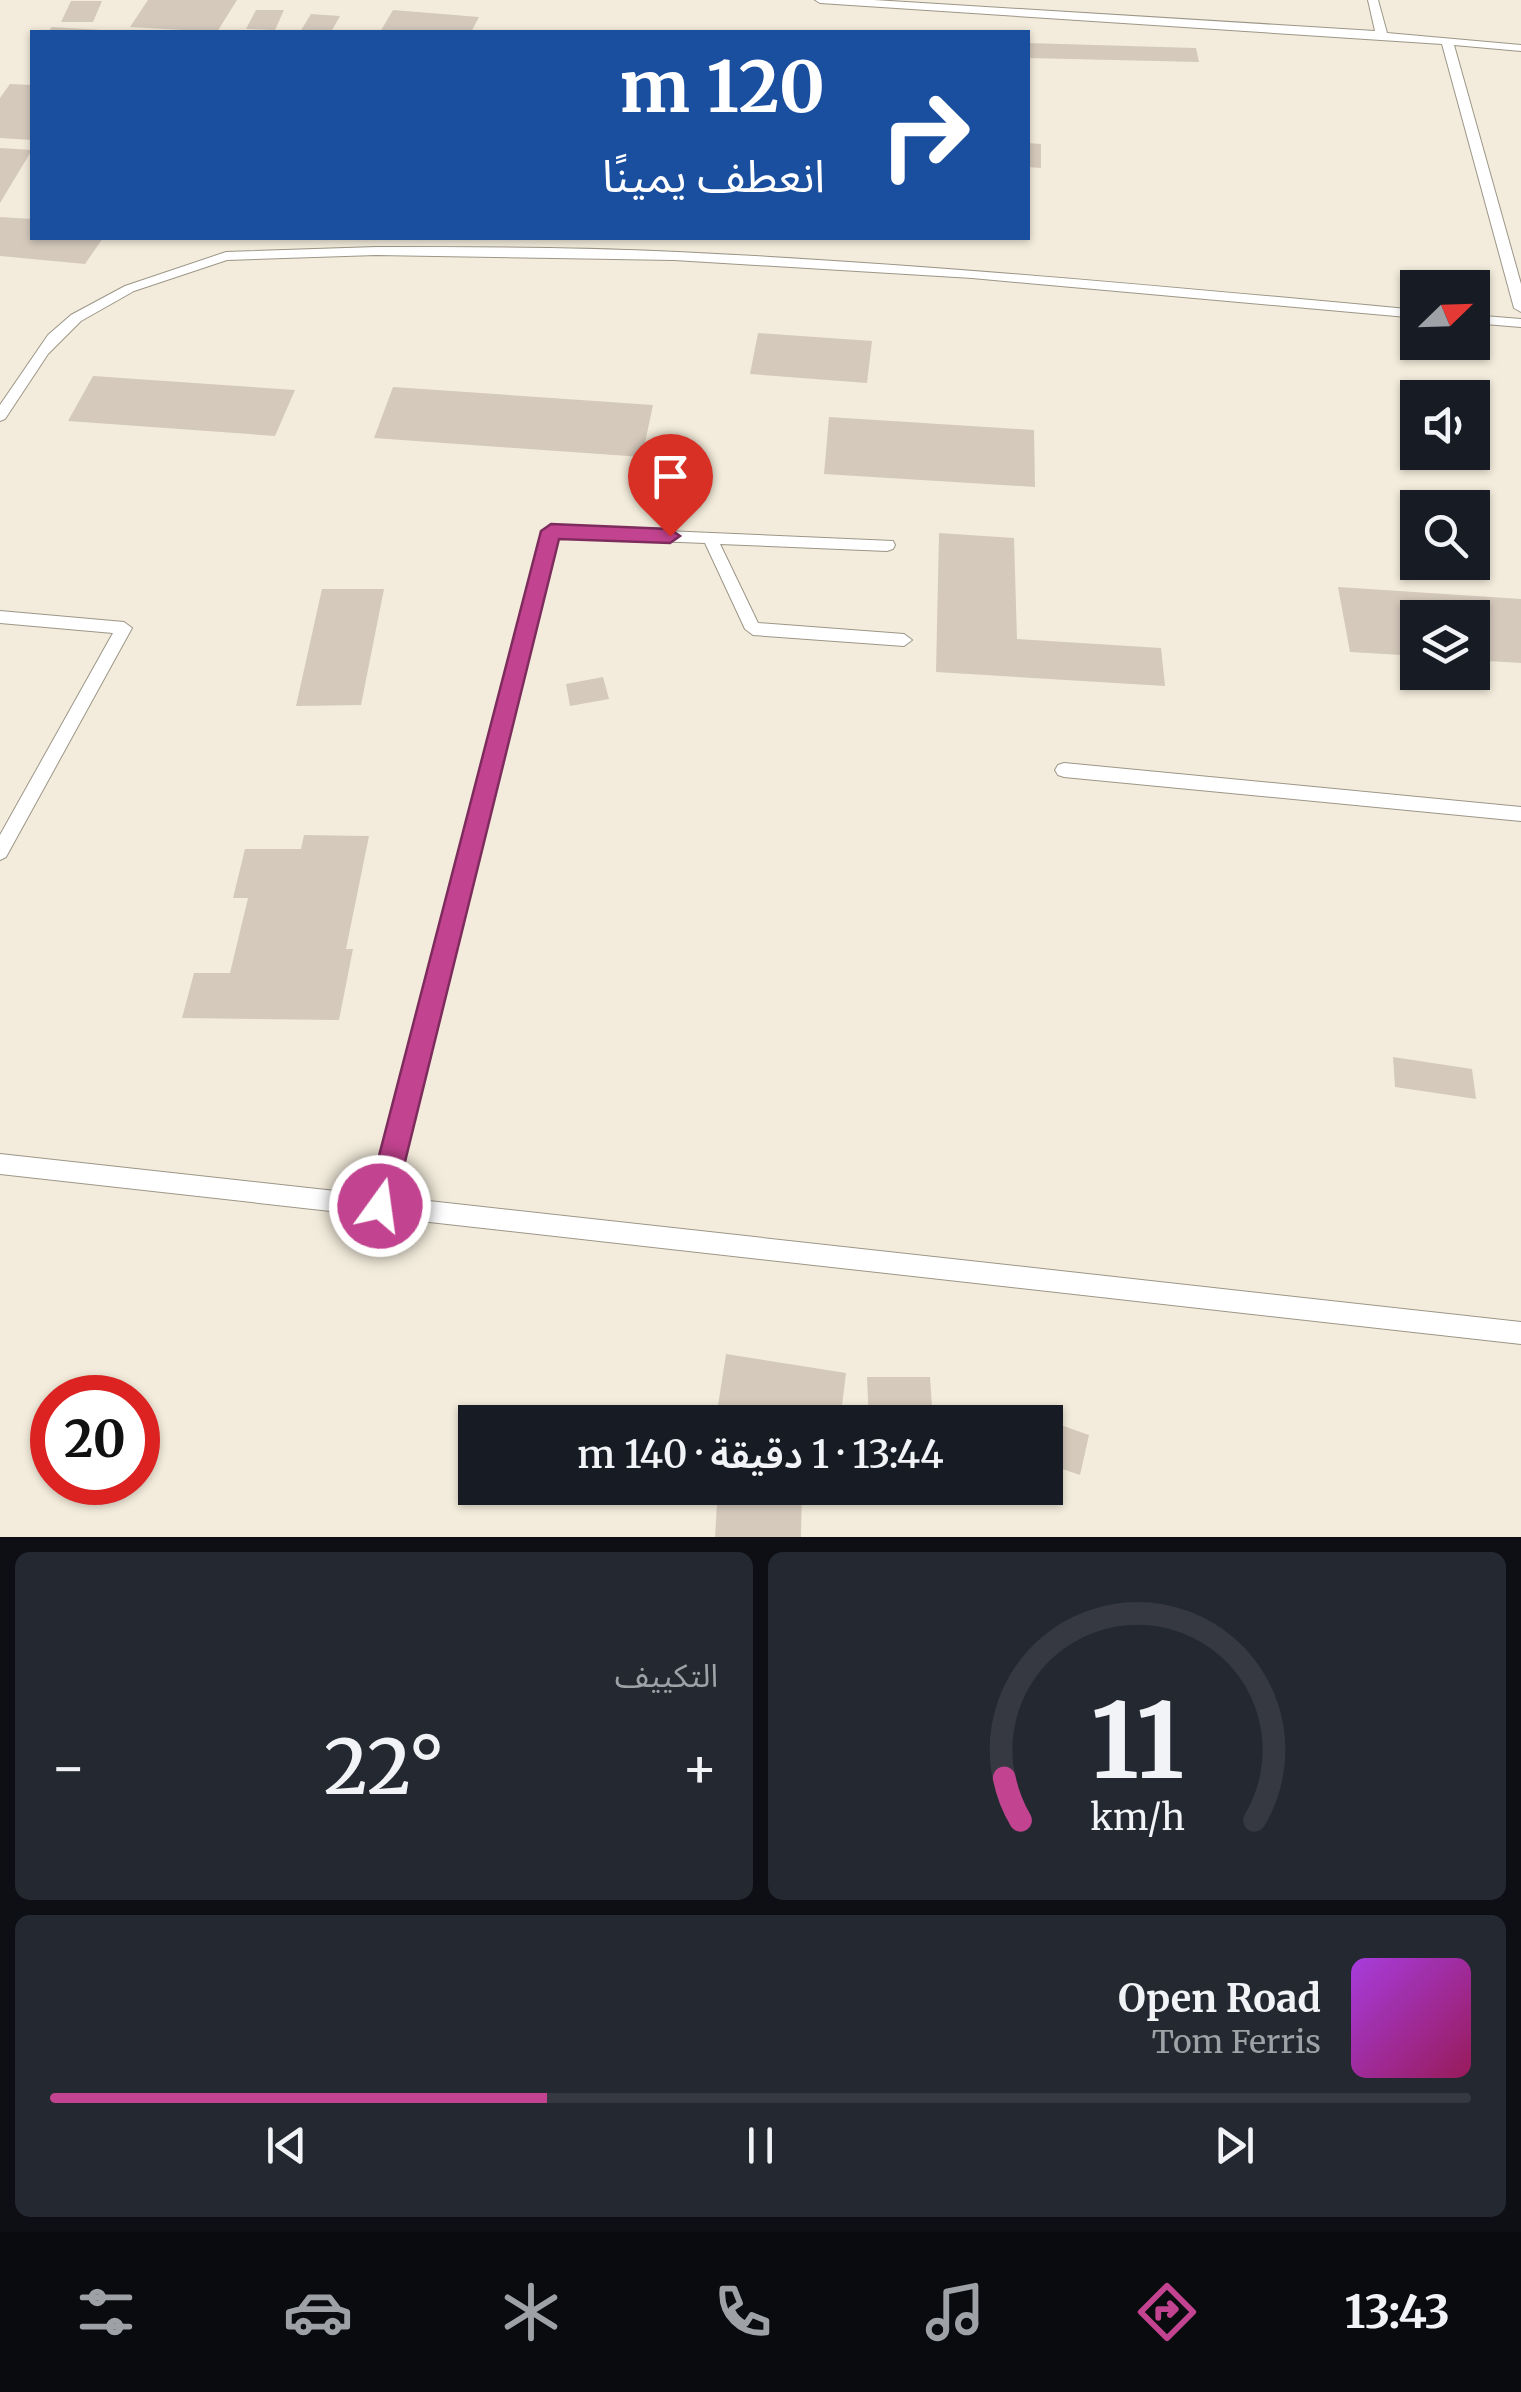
<!DOCTYPE html>
<html lang="ar">
<meta charset="utf-8">
<style>
:root{--surface:#171b24;--page:#242831;--text:#f1f3f6;--muted:#9ea1a6;--line:#363941;--accent:#c2438f}
body{margin:0;font-family:Merriweather,"Noto Sans Arabic",serif;background:var(--page);color:var(--text);direction:rtl;height:100vh;display:flex;flex-direction:column;font-size:38px;white-space:nowrap}
*{box-sizing:border-box;margin:0}
p{font-size:32px;color:var(--muted)}
.icon{flex:none;width:55px;height:55px;fill:none;stroke:currentColor;stroke-width:2;stroke-linecap:round;stroke-linejoin:round}
.map{position:relative;height:1537px;overflow:hidden;direction:ltr}
.details{display:flex;flex-direction:column;gap:15px;padding:15px;background:#0d0f14;flex:1}
.details>*{flex:none}
.banner{position:absolute;left:30px;top:30px;width:1000px;height:210px;border-radius:0px;box-shadow:0 2px 8px #0004;direction:rtl;background:#1a4fa0;color:#fff;overflow:hidden}
.needle{width:65px;rotate:67deg}
.buttons{position:absolute;left:1400px;top:270px;display:grid;gap:20px}
.buttons a{display:grid;place-items:center;width:90px;height:90px;border-radius:0px;background:var(--surface);box-shadow:0 2px 8px #0004;font-size:50px}
.speed{position:absolute;left:30px;top:1375px;display:flex;gap:20px;font-size:50px;font-weight:700;text-align:center}
.speed>*{display:grid;place-content:center;width:130px;height:130px;border-radius:50%;background:var(--surface);box-shadow:0 2px 8px #0004;line-height:1}
.speed .limit{border:15px solid #d22;background:#fff;color:#111}
.pin{position:absolute;display:grid;place-items:center;width:85px;height:85px;color:#fff;margin:-102px -42px;border-radius:50% 50% 50% 0;rotate:-45deg;box-shadow:0 0 10px #0007}
.pin .icon{rotate:45deg}
.me{position:absolute;width:110px;margin:-55px;rotate:14deg;stroke-linejoin:round;filter:drop-shadow(0 0 8px #0008)}
.turn{display:flex;align-items:center;gap:35px;height:210px;padding:0 40px;font-size:45px}
.turn .icon{width:130px;height:130px;stroke-width:2.5}
.turn b{display:block;font-size:70px;line-height:85px}
.big{font-size:75px;font-weight:600;line-height:1.1}
.details .widget{flex:1;display:flex;flex-direction:column;justify-content:center;gap:15px;min-width:0;padding:0 35px;border-radius:15px;background:var(--page)}
.details .dial{align-items:center;gap:0}
.dial svg{height:260px;overflow:visible;fill:none;stroke:var(--line);stroke-width:7;stroke-linecap:round;text-anchor:middle}
.dial text{fill:var(--text);stroke:none}
.song{display:flex;align-items:center;gap:30px}
.cover{width:120px;height:120px;border-radius:15px;background:linear-gradient(135deg,hsl(280 70% 55%),hsl(330 70% 35%))}
.played{height:10px;border-radius:5px;background:linear-gradient(90deg,var(--accent) 35%,var(--line) 35%)}
.keys{display:flex;justify-content:space-around;direction:ltr}
.heat{display:flex;justify-content:space-between;align-items:center;font-size:55px;direction:ltr}
.details .tiles{flex:1;display:grid;gap:15px;grid-template-columns:1fr 1fr}
.widget:last-child{grid-column:span 2}
.trip{position:absolute;left:458px;top:1405px;width:605px;height:100px;border-radius:0px;background:var(--surface);box-shadow:0 2px 8px #0004;font-weight:600;line-height:100px;text-align:center;direction:rtl}
.dock{display:flex;height:160px;justify-content:space-around;align-items:center;background:#090b0e;color:var(--muted)}
.dock .icon{width:70px;height:70px}
.dock .current{color:var(--accent)}
.dock b{font-size:45px;color:var(--text)}
.map>svg:first-child{display:block}
</style>
<div class="map">
<svg width="1521" height="1537" viewBox="0 0 1521 1537">
<rect width="100%" height="100%" fill="#f3ecdc"/>
<g fill="#d5c9bc">
<polygon points="148,0 237,0 217,32 130,27"/>
<polygon points="71,1 102,1 93,22 61,22"/>
<polygon points="256,10 284,10 275,30 246,29"/>
<polygon points="393,10 479,17 471,32 380,32"/>
<polygon points="311,14 340,16 331,32 300,32"/>
<polygon points="52,27 101,30 101,32 48,32"/>
<polygon points="1028,43 1196,48 1199,62 1028,58"/>
<polygon points="10,84 32,85 32,140 0,138 0,98"/>
<polygon points="1028,143 1041,144 1041,168 1028,167"/>
<polygon points="0,148 32,150 0,203"/>
<polygon points="0,217 32,219 32,238 103,238 85,264 0,256"/>
<polygon points="758,333 872,341 867,383 750,374"/>
<polygon points="93,376 295,390 275,436 68,421"/>
<polygon points="393,387 653,405 642,457 374,438"/>
<polygon points="829,417 1034,430 1035,487 824,474"/>
<polygon points="939,533 1014,538 1017,639 1161,648 1165,686 936,672"/>
<polygon points="1338,587 1521,599 1521,663 1472,660 1472,618 1418,618 1418,656 1350,652"/>
<polygon points="322,589 384,589 361,705 296,706"/>
<polygon points="603,677 609,699 570,706 566,684"/>
<polygon points="304,835 369,836 346,949 353,949 339,1020 182,1018 194,973 230,973 248,898 233,898 245,849 301,849"/>
<polygon points="1393,1057 1472,1069 1476,1099 1395,1087"/>
<polygon points="726,1354 846,1373 840,1422 778,1422 717,1412"/>
<polygon points="867,1377 930,1377 933,1422 869,1422"/>
<polygon points="1007,1406 1089,1435 1080,1475 1045,1463 1045,1422 1004,1422"/>
<polygon points="718,1488 802,1488 801,1537 715,1537"/>
</g>
<g fill="none" stroke-linecap="round" stroke-linejoin="round">
<g stroke="#9c9687" stroke-width="2">
<g id="lane">
<polygon points="815,0 874,0 1375,31 1368,0 1378,0 1387,33 1521,45 1521,51 1454,45 1521,284 1521,312 1514,308 1442,44 820,3"/>
<path d="M376 247C477 247 578 247 678 252 925 264 1171 287 1418 310V318L972 278 674 260 376 255 227 260 134 291 81 321 48 354 5 419 0 421V405L48 335 71 315 125 286 226 252Z"/>
<polygon points="1472,315 1521,319 1521,327 1472,323"/>
<polygon points="551,526 893,541 895,545 893,549 887,551 720,544 758,623 904,634 912,640 904,646 753,635 745,629 705,543 557,537 393,1197 1521,1322 1521,1344 0,1174 0,1154 372,1195 543,531"/>
<polygon points="0,611 124,622 132,628 6,857 0,860 0,835 113,633 0,623"/>
<polygon points="1064,763 1521,807 1521,821 1064,777 1058,775 1055,770 1058,765"/>
</g>
</g>
<use href="#lane" fill="#fff" fill-rule="evenodd"/>
</g>
<polygon fill="#c2438f" stroke="#7e2c5d" stroke-width="2.5" points="551,524 670,529 680,536 670,543 559,539 394,1206 390,1216 380,1220 370,1216 366,1206 541,531"/>
</svg>
<div class="buttons">
<a><svg class="needle" viewBox="-14 -14 28 28"><path d="M0-13l5 13h-10z" fill="#e53935"/><path d="M0 13l5-13h-10z" fill="#9ea1a6"/></svg></a>
<a><svg class="icon" aria-label="sound" viewBox="0 0 24 24"><path d="M4 9h4l5-4v14l-5-4H4zM17 9q2 3 0 6"/></svg></a>
<a><svg class="icon" aria-label="search" viewBox="0 0 24 24"><circle cx="10" cy="10" r="6"/><path d="M15 15l6 6"/></svg></a>
<a><svg class="icon" aria-label="layers" viewBox="0 0 24 24"><path d="M12 4l9 5-9 5-9-5zM3 14l9 5 9-5"/></svg></a>
</div>
<div class="speed"><div class="limit">20</div></div>
<div class="pin" style="left:670px;top:536px;background:#d93025"><svg class="icon" aria-label="arrive" viewBox="0 0 24 24"><path d="M6 21V4h12l-3 4 3 4H6"/></svg></div>
<svg class="me" style="left:380px;top:1206px" viewBox="-20 -20 40 40"><circle r="17" fill="#c2438f" stroke="#fff" stroke-width="3"/><path d="M0-11L8 9 0 5-8 9z" fill="#fff"/></svg>
<div class="trip">13:44 · 1 دقيقة · 140 m</div>
<div class="banner">
<div class="turn"><svg class="icon" aria-label="right" viewBox="0 0 24 24"><path d="M7 20v-9h11M14 6l5 5-5 5"/></svg><div><b>120 m</b>انعطف يمينًا</div></div>
</div>
</div>
<section class="details">
<div class="tiles">
<div class="widget dial"><svg viewBox="0 0 100 80">
<path d="M14 69A42 42 0 1 1 86 69"/>
<path d="M14 69A42 42 0 0 1 9 56" stroke="#c2438f"/>
<text x="50" y="56" font-size="32" font-weight="700">11</text>
<text x="50" y="72" font-size="11">km/h</text>
</svg></div>
<div class="widget"><p>التكييف</p>
<div class="heat"><a>−</a><b class="big">22°</b><a>+</a></div>
</div>
<div class="widget">
<div class="song"><i class="cover"></i><div><b>Open Road</b><p>Tom Ferris</p></div></div>
<div class="played"></div>
<div class="keys"><svg class="icon" aria-label="previous" viewBox="0 0 24 24"><path d="M18 5L8 12l10 7zM5 5v14"/></svg><svg class="icon" aria-label="pause" viewBox="0 0 24 24"><path d="M8 5v14M16 5v14"/></svg><svg class="icon" aria-label="next" viewBox="0 0 24 24"><path d="M6 5l10 7-10 7zM19 5v14"/></svg></div>
</div>
</div>
</section>
<nav class="dock">
<b>13:43</b>
<svg class="icon current" aria-label="directions" viewBox="0 0 24 24"><path d="M12 3l9 9-9 9-9-9zM9 14v-3h6M13 9l2 2-2 2"/></svg>
<svg class="icon" aria-label="music" viewBox="0 0 24 24"><path d="M9 18V5l10-2v13"/><circle cx="6" cy="18" r="3"/><circle cx="16" cy="16" r="3"/></svg>
<svg class="icon" aria-label="phone" viewBox="0 0 24 24"><path d="M5 4h4l2 5-3 2q2 4 5 5l2-3 5 2v4C11 20 4 13 5 4z"/></svg>
<svg class="icon" aria-label="climate" viewBox="0 0 24 24"><path d="M12 3v18M4 7l16 10M4 17L20 7"/></svg>
<svg class="icon" aria-label="car" viewBox="0 0 24 24"><path d="M5 17H2v-5l4-1 3-4h7l3 4 3 1v5h-3M9 17h6M6 11h13"/><circle cx="7" cy="17" r="2"/><circle cx="17" cy="17" r="2"/></svg>
<svg class="icon" aria-label="filters" viewBox="0 0 24 24"><path d="M4 7h16M4 17h16"/><circle cx="9" cy="7" r="2"/><circle cx="15" cy="17" r="2"/></svg>
</nav>
